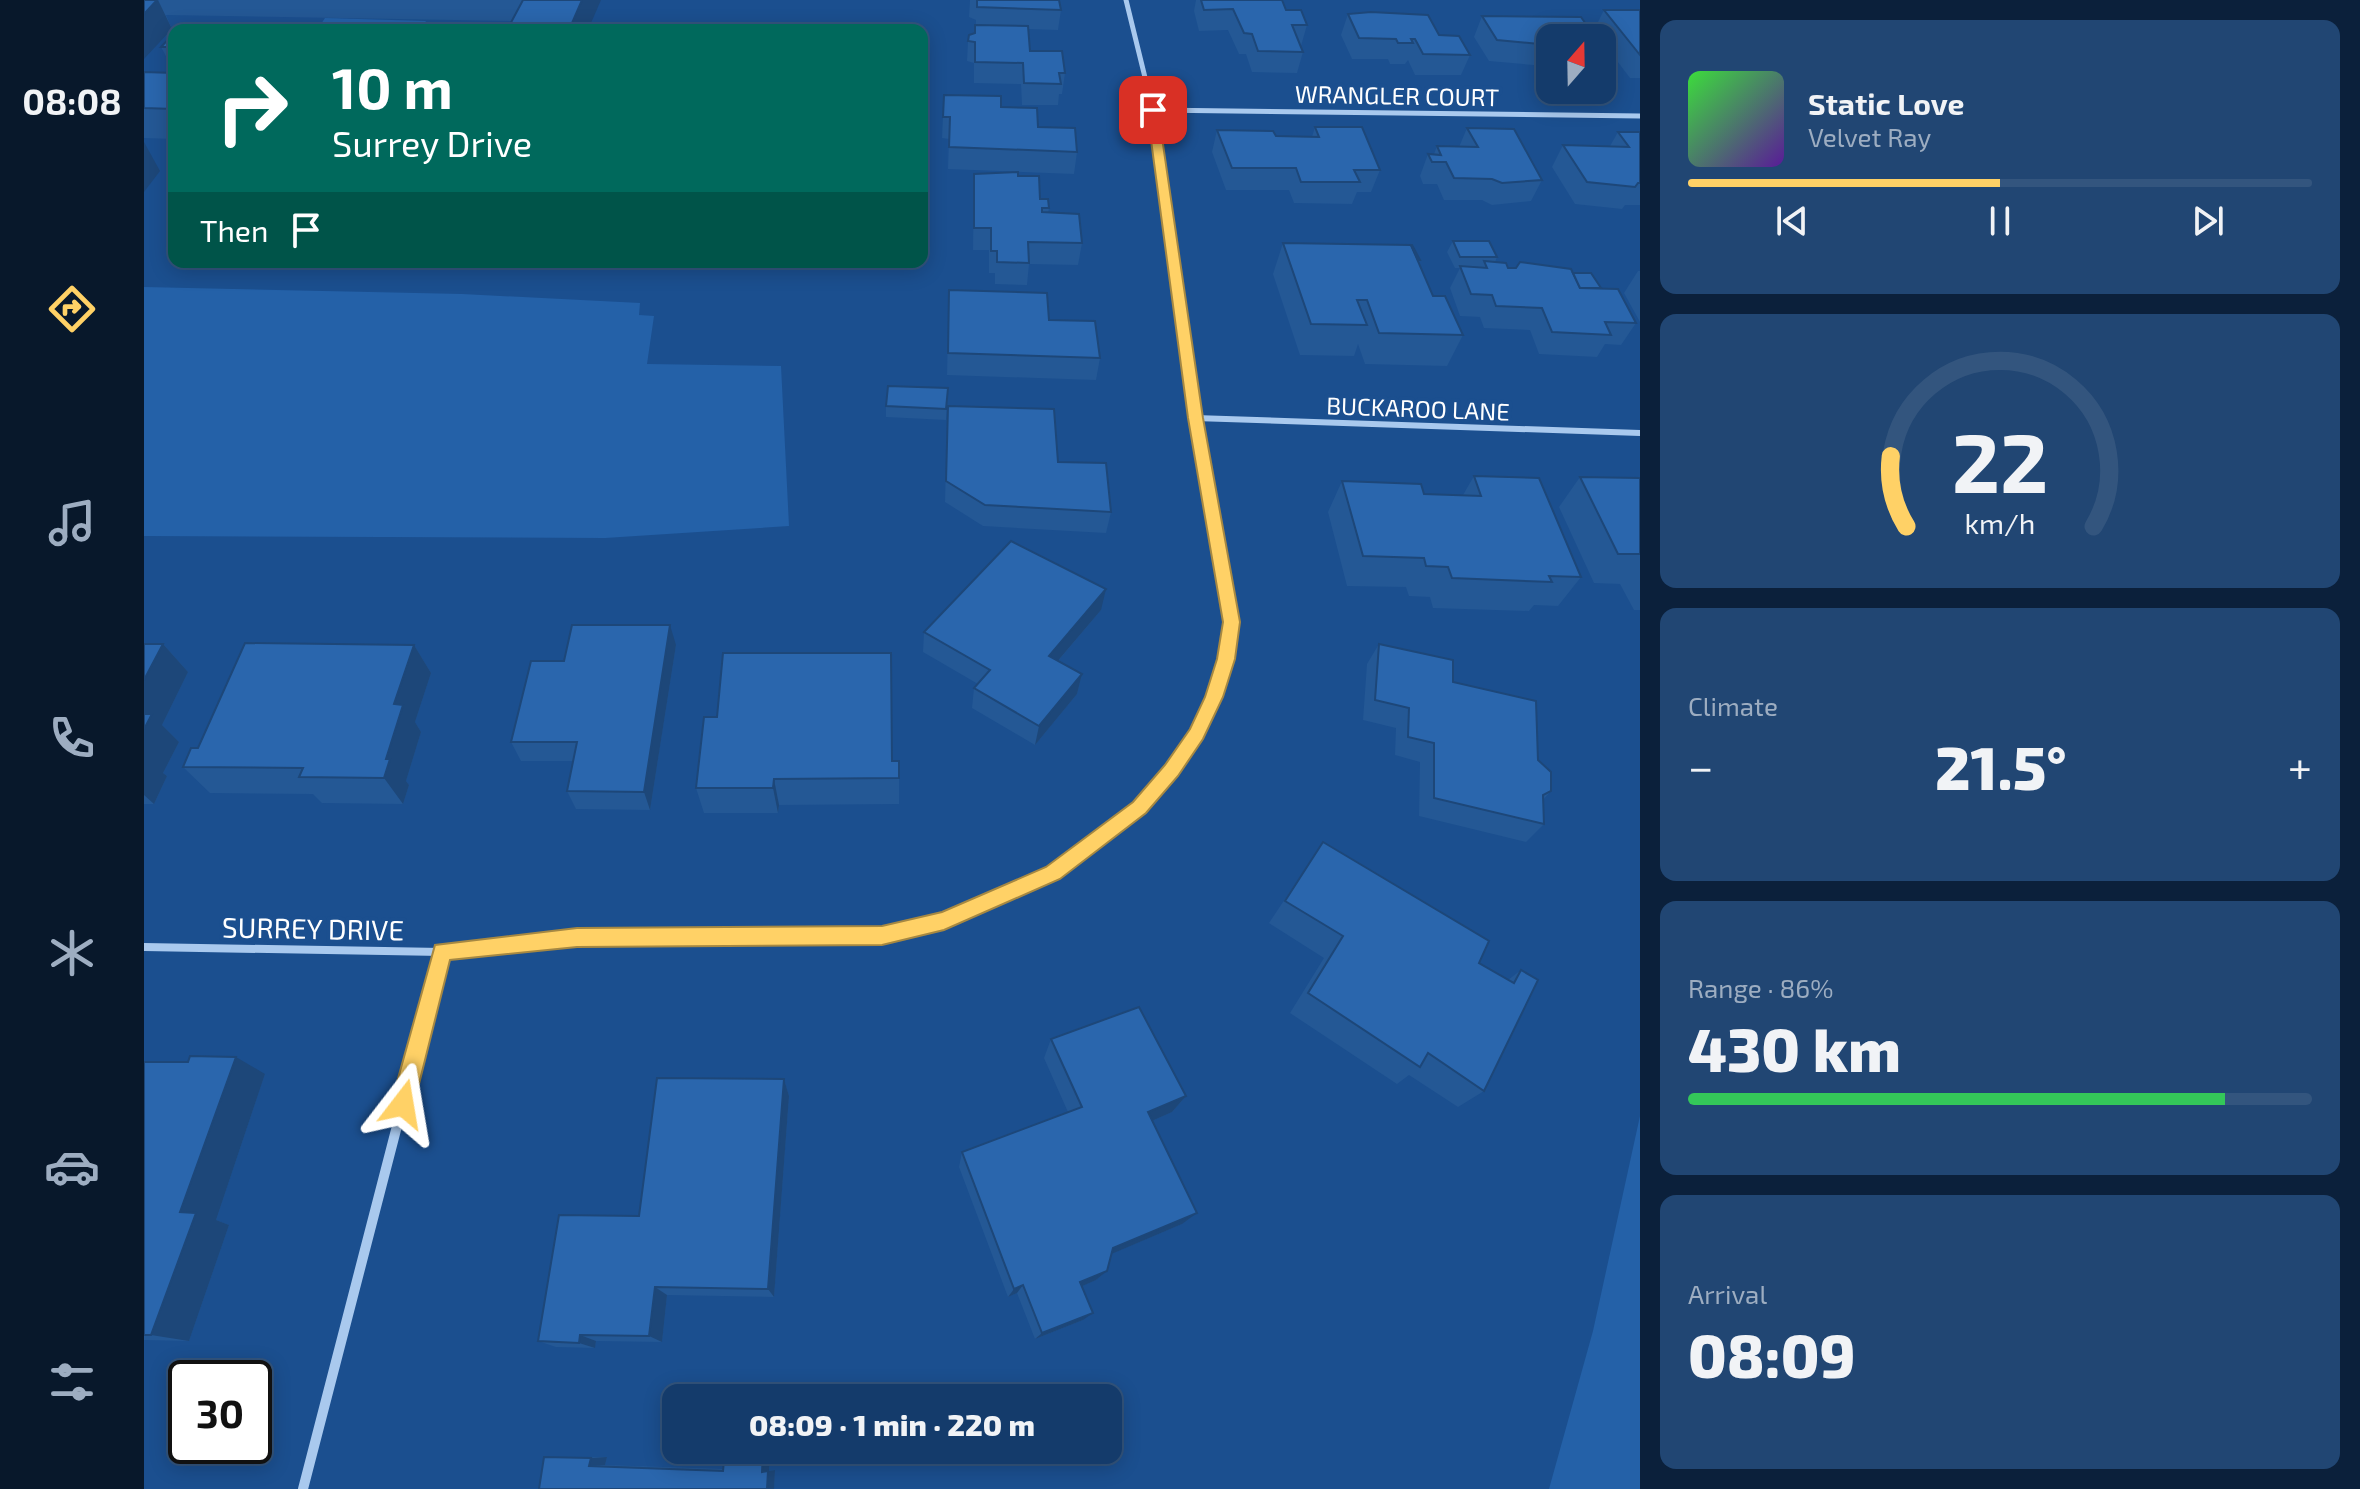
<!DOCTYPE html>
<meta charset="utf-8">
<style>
:root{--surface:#143b6b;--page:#214673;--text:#f1f3f6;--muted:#9dadc1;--line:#33557e;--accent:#ffd166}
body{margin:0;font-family:"Exo 2",sans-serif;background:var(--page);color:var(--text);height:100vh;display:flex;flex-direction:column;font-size:30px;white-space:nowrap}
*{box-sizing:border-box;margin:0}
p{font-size:26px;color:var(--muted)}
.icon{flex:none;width:44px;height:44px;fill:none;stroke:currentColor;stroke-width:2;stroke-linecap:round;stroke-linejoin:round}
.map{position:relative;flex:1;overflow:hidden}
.details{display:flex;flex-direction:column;gap:20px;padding:20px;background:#0b203b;width:720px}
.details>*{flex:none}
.guide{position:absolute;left:24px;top:24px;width:760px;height:244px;border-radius:16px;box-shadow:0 4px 20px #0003,0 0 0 2px var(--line);background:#00695c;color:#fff;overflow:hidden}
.needle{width:52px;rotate:20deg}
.fabs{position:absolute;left:1392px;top:24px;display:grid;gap:16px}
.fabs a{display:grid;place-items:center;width:80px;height:80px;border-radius:16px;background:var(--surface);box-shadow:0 4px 20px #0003,0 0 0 2px var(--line);font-size:40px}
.speed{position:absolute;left:24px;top:1360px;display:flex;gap:16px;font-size:40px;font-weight:700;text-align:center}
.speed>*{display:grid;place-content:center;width:104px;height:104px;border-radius:50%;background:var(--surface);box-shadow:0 4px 20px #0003,0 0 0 2px var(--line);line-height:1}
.speed .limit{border:4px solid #111;border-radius:12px;background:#fff;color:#111}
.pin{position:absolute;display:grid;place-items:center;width:68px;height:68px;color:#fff;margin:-34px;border-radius:16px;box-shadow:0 4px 12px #0006}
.me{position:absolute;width:88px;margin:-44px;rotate:14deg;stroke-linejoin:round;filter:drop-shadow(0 0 6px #0008)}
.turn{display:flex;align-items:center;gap:28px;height:168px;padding:0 32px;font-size:36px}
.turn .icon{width:104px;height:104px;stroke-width:2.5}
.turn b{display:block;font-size:56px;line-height:68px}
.then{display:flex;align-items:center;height:76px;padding:0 32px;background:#0003;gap:16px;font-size:30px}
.big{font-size:60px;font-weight:800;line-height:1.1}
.details .tile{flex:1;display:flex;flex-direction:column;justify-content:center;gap:12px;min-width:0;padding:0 28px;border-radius:16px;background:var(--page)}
.details .dial{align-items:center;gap:0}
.dial svg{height:208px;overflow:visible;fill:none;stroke:var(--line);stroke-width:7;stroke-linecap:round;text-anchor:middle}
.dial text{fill:var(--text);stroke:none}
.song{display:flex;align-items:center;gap:24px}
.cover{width:96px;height:96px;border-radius:12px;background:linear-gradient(135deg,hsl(120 70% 55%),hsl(270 70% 35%))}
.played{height:8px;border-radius:4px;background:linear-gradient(90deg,var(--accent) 50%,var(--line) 50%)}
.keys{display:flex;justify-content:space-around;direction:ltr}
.heat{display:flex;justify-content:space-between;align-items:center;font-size:44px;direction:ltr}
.charge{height:12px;border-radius:6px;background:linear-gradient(90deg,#34c759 86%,var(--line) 0)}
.trip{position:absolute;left:518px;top:1384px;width:460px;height:80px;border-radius:16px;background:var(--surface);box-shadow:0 4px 20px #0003,0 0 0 2px var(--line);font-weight:800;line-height:80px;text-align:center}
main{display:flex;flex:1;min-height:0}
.menu{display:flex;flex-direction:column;width:144px;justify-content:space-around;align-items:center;background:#08182b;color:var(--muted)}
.menu .icon{width:56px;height:56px}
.menu .on{color:var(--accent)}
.menu b{font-size:36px;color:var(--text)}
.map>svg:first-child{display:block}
</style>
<main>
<nav class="menu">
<b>08:08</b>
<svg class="icon on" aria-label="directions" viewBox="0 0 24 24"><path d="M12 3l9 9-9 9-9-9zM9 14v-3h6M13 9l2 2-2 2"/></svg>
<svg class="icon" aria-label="music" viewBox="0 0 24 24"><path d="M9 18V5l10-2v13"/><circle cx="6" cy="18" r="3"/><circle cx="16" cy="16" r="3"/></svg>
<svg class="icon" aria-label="phone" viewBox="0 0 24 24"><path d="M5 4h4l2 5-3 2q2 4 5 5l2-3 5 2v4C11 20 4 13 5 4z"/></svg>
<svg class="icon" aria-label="climate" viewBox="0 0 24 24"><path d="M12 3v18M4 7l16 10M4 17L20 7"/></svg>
<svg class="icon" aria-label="car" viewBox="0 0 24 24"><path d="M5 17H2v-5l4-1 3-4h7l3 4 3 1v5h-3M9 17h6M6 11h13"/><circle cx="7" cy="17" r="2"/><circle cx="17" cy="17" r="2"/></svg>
<svg class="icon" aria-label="filters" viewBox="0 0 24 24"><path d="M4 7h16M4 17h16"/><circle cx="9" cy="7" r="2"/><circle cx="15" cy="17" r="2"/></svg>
</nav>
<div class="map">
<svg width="1496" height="1489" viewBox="0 0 1496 1489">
<rect width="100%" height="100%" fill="#1b4f8f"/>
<g fill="#2461a8">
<polygon points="181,18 282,21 276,30 173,30"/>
<polygon points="0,287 318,294 496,303 495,315 510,316 503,364 637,366 645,526 461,538 0,536"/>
<polygon points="1496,1116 1496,1489 1405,1489 1449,1331"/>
</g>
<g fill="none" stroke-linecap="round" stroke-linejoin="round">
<g stroke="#a9c9ee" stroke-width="5">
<polyline points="982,0 1009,110 1027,242"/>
<polyline points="1009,110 1496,116"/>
</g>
<g stroke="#a9c9ee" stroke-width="6">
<polyline points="1027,240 1051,418 1075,556"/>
<polyline points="1051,418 1496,433"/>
</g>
<g stroke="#a9c9ee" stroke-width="8">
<polyline points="0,947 298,952 433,938 738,936 800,921 909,873 996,807 1053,734 1082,659 1087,622 1075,554"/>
<polyline points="295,962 298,952"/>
</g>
<polyline stroke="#a9c9ee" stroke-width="10" points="159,1489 296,960"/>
</g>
<g fill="#245895">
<polygon points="0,0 457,0 368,21 22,15 28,29"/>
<polygon points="826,0 915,0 917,10 914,30 884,29 886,51 921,73 918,94 915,94 914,105 878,105 877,84 830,83 830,63 823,61 824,41 831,33 832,25 832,20 825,17"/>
<polygon points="1052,0 1138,0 1142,10 1163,25 1157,46 1159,52 1153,73 1108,72 1102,54 1095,54 1084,30 1055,31 1050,11"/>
<polygon points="1460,10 1496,10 1496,78 1486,78 1458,41 1458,38 1456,38 1450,30"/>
<polygon points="1204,14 1295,35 1326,55 1317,75 1271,75 1264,60 1261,64 1246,64 1244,59 1208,59 1197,35"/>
<polygon points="1338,16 1446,30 1445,33 1406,38 1406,70 1402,64 1401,66 1345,61 1330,37"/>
<polygon points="30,33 30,71 17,47"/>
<polygon points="1458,47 1467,57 1458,75"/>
<polygon points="0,72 30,73 30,139 0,138"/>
<polygon points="800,95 857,107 894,127 933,152 930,174 804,169 805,139 798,138"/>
<polygon points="1171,127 1236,170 1227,192 1213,192 1208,204 1150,203 1145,190 1082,190 1068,152 1073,130 1132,136 1168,137"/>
<polygon points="1323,128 1398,180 1387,201 1348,205 1338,200 1300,200 1293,184 1279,184 1276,176 1284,154 1290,154 1293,146 1315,147"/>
<polygon points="1474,132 1496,132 1496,205 1481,205 1478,209 1431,204 1408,167 1419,145 1466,146"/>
<polygon points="830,174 874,176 905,208 904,213 938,243 934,265 885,264 883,285 851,284 851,273 845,273 845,250 829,250"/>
<polygon points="1309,241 1353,257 1351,262 1364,268 1429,273 1457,288 1492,323 1477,345 1461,344 1453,357 1395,354 1386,330 1340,328 1336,317 1316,316 1306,288 1316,268 1311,268 1303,252"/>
<polygon points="1139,243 1276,260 1275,262 1289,296 1319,335 1303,366 1221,364 1214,344 1210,356 1156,355 1129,274"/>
<polygon points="1494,271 1496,271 1496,322 1480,293"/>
<polygon points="805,290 905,320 956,358 952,380 803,375"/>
<polygon points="804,388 802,420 742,417 742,406"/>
<polygon points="803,428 914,462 967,512 962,533 839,526 801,502"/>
<polygon points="1330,476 1437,577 1414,606 1390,605 1385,611 1289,608 1286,597 1265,596 1262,587 1203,586 1184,512 1198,481 1280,494 1319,495"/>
<polygon points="1436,477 1496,478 1496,610 1490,610 1476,584 1450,583 1415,507"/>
<polygon points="957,610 914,661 938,674 933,694 891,745 828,708 830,688 834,684 779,652 780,632"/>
<polygon points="0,644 19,644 44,672 18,725 35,742 19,773 23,776 10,804 0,804"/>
<polygon points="1235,644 1309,682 1394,760 1407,791 1399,800 1400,824 1382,842 1275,816 1276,762 1251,755 1252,728 1219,720 1223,664"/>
<polygon points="270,645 287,673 271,722 277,732 262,781 265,785 259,804 178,803 169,794 66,793 39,767 54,748"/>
<polygon points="532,645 506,810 432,809 423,791 429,761 377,761 367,742 420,661"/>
<polygon points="748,761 755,761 755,804 635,805 634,813 560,813 552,788"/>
<polygon points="1179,842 1335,963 1364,980 1377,970 1340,1091 1314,1107 1265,1075 1253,1084 1146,1013 1180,958 1125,923"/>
<polygon points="907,1039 1042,1096 1028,1112 1008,1121 1038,1224 967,1254 963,1271 952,1280 938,1286 939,1320 891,1339 873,1293 864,1297 815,1167 818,1152 924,1112 900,1058"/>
<polygon points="0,1062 121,1074 72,1220 85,1225 45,1341 0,1340"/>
<polygon points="640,1079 645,1096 630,1297 523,1295 518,1342 452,1341 451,1348 412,1347 394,1341 495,1216"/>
<polygon points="607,1450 626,1451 625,1471 631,1470 630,1489 395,1489 400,1457 463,1457 461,1465 579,1469"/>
</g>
<g fill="#1d4779">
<polygon points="14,0 28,29 0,59 0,14"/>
<polygon points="438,0 457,0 444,30 425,30"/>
<polygon points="0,142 16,171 0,192"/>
<polygon points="962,589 957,610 901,676 905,656"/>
<polygon points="526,625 532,645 506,810 500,792"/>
<polygon points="19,644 44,672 18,725 35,742 19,773 23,776 10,804 0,795 0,680"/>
<polygon points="270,645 287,673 271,722 277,732 262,781 265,785 259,804 240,778 250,704"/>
<polygon points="938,674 933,694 891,745 895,726"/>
<polygon points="630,779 635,805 634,813 629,788"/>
<polygon points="92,1057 121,1074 72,1220 85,1225 45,1341 7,1335 36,1212"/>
<polygon points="640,1079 645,1096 630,1297 624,1289"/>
<polygon points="1042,1096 1028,1112 992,1128 1004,1112"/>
<polygon points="1053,1213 1038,1224 958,1258 969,1248"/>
<polygon points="963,1271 952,1280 927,1291 936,1282"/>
<polygon points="879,1285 873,1293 864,1297 870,1289"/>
<polygon points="511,1287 523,1295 518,1342 505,1336"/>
<polygon points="949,1313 939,1320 891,1339 898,1333"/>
<polygon points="436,1335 452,1341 451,1348 435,1343"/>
<polygon points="619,1451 626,1451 625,1471 631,1470 630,1489 623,1489 618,1472"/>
<polygon points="463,1457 461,1465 445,1466 447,1458"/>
</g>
<g fill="#2a66ad" stroke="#1d4779" stroke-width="2">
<polygon points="0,0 13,0 0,14"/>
<polygon points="379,0 438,0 425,30 363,30"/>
<polygon points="833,0 915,0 917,10 833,7"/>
<polygon points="1057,0 1138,0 1142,10 1157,10 1163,25 1148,25 1159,52 1114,51 1108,34 1100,33 1089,9 1060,10"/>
<polygon points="1460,10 1496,10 1496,55"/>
<polygon points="1227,12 1284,15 1295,35 1315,36 1326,55 1279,54 1271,39 1267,39 1269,43 1254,43 1252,39 1215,38 1204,14"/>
<polygon points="1338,16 1437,17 1446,30 1441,30 1449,38 1406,38 1406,45 1353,40"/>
<polygon points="39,24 325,28 324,30 33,30"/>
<polygon points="831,25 884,26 886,51 918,51 921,73 915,73 917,84 880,83 879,63 831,62 831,42 824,41 825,35 831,33"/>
<polygon points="30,33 30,47 17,47"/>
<polygon points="1458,47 1467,57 1458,57"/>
<polygon points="0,72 30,73 30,109 0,108"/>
<polygon points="800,95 857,96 857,107 893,108 894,127 931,128 933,152 805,147 806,117 799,117"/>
<polygon points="1171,127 1218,127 1236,170 1210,170 1216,182 1157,182 1152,168 1088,168 1073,130 1129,131 1132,136 1175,137"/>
<polygon points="1323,128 1370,129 1398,180 1358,183 1348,179 1310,178 1302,162 1288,162 1284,154 1297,155 1293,146 1334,147"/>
<polygon points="1474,132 1496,132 1496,183 1494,183 1491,187 1443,182 1419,145 1485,147"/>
<polygon points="874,172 874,176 895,176 896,199 904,199 905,208 898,208 898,212 935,214 938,243 884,242 885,263 853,262 853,251 847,251 847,228 830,228 830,174"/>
<polygon points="1309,241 1345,241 1353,257 1316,257"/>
<polygon points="1139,243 1267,245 1289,296 1301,296 1319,335 1235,333 1223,300 1213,300 1223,325 1167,324"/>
<polygon points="1267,245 1268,245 1276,260 1274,260"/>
<polygon points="1340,261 1362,263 1364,268 1372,268 1376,262 1427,269 1436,288 1474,289 1492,323 1461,322 1467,335 1408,332 1398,308 1352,306 1348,295 1327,294 1316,266 1343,268"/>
<polygon points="1429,273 1447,273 1457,288 1436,288"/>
<polygon points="805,290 903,293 905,320 951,321 956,358 804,353"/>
<polygon points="744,386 804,388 802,409 742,406"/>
<polygon points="804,406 910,409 914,462 962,463 967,512 841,505 802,481"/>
<polygon points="1330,476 1395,478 1437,577 1405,576 1408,582 1308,578 1304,567 1282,566 1280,558 1219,556 1198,481 1277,484 1280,494 1337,496"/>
<polygon points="1436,477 1496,478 1496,554 1474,554"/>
<polygon points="867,541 962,589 905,656 938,674 895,726 830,688 846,670 780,632"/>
<polygon points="428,625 526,625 500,792 423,791 433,742 367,742 387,661 420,661"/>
<polygon points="101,643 270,645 250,704 259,705 242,759 246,759 240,778 155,777 159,768 39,767 47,748 54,748"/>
<polygon points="0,644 19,644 0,680"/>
<polygon points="1235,644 1309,660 1309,682 1392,701 1394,760 1407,772 1407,791 1399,795 1400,824 1290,798 1290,743 1264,737 1265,708 1231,700"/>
<polygon points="579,653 747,653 748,761 755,761 755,778 630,779 629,788 552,788 560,717 573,717"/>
<polygon points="0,714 8,714 0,729"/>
<polygon points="1179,842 1345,941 1335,963 1370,983 1377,970 1394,980 1340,1091 1284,1053 1276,1067 1164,993 1199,936 1141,901"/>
<polygon points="995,1007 1042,1096 1004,1112 1053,1213 969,1248 963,1271 936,1282 949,1313 898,1333 879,1285 870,1289 818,1152 938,1107 907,1039"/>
<polygon points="46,1056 92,1057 36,1212 52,1213 7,1335 0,1335 0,1062 44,1062"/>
<polygon points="513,1078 640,1079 624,1289 511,1287 505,1336 436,1335 435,1343 394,1341 415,1215 495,1216"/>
<polygon points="581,1450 619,1451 618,1472 624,1471 623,1489 395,1489 400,1457 447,1458 445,1466 579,1471"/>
</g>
<polygon fill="#ffd166" stroke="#a68842" stroke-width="2" points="1009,107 1014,110 1059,418 1096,622 1091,659 1079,697 1059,739 1034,776 1002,813 916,879 800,930 738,945 433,947 306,960 270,1104 267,1112 259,1116 251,1112 247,1104 291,945 433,928 738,926 798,912 902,867 989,802 1021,765 1046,729 1061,697 1073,659 1079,622 1044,418 1003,110"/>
<g text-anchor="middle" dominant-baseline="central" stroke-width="8" stroke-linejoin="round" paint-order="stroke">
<g font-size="24" fill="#fff" stroke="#1b4f8f">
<text transform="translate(1253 95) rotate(1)">WRANGLER COURT</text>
<text transform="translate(1274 408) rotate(2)">BUCKAROO LANE</text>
</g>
<g font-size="28" fill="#fff" stroke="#1b4f8f">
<text transform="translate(169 928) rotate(1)">SURREY DRIVE</text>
</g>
</g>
</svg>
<div class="fabs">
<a><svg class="needle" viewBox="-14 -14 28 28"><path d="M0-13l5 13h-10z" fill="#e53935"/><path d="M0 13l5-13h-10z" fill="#9dadc1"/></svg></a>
</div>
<div class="speed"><div class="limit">30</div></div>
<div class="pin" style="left:1009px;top:110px;background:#d93025"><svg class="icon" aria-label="arrive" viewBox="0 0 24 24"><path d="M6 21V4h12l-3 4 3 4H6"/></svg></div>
<svg class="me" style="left:259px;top:1104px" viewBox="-20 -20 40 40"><path d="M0-17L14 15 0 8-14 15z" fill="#ffd166" stroke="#fff" stroke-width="4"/></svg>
<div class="trip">08:09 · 1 min · 220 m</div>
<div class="guide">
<div class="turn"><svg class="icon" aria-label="right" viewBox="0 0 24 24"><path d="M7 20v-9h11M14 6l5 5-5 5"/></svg><div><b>10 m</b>Surrey Drive</div></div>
<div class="then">Then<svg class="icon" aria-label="arrive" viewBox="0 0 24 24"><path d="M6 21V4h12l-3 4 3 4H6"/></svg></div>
</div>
</div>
<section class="details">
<div class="tile">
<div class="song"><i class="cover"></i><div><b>Static Love</b><p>Velvet Ray</p></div></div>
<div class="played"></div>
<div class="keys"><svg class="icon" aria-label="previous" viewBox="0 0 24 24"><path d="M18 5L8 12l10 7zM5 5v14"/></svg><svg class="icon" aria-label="pause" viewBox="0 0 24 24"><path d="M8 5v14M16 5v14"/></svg><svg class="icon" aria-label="next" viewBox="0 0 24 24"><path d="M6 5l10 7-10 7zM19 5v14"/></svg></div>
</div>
<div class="tile dial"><svg viewBox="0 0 100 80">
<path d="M14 69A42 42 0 1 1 86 69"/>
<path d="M14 69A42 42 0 0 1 8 42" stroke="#ffd166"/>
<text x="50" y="56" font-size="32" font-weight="700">22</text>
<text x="50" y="72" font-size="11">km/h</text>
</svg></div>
<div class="tile"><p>Climate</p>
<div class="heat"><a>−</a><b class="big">21.5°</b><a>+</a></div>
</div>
<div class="tile"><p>Range · 86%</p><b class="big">430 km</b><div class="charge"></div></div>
<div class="tile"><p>Arrival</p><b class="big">08:09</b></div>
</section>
</main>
